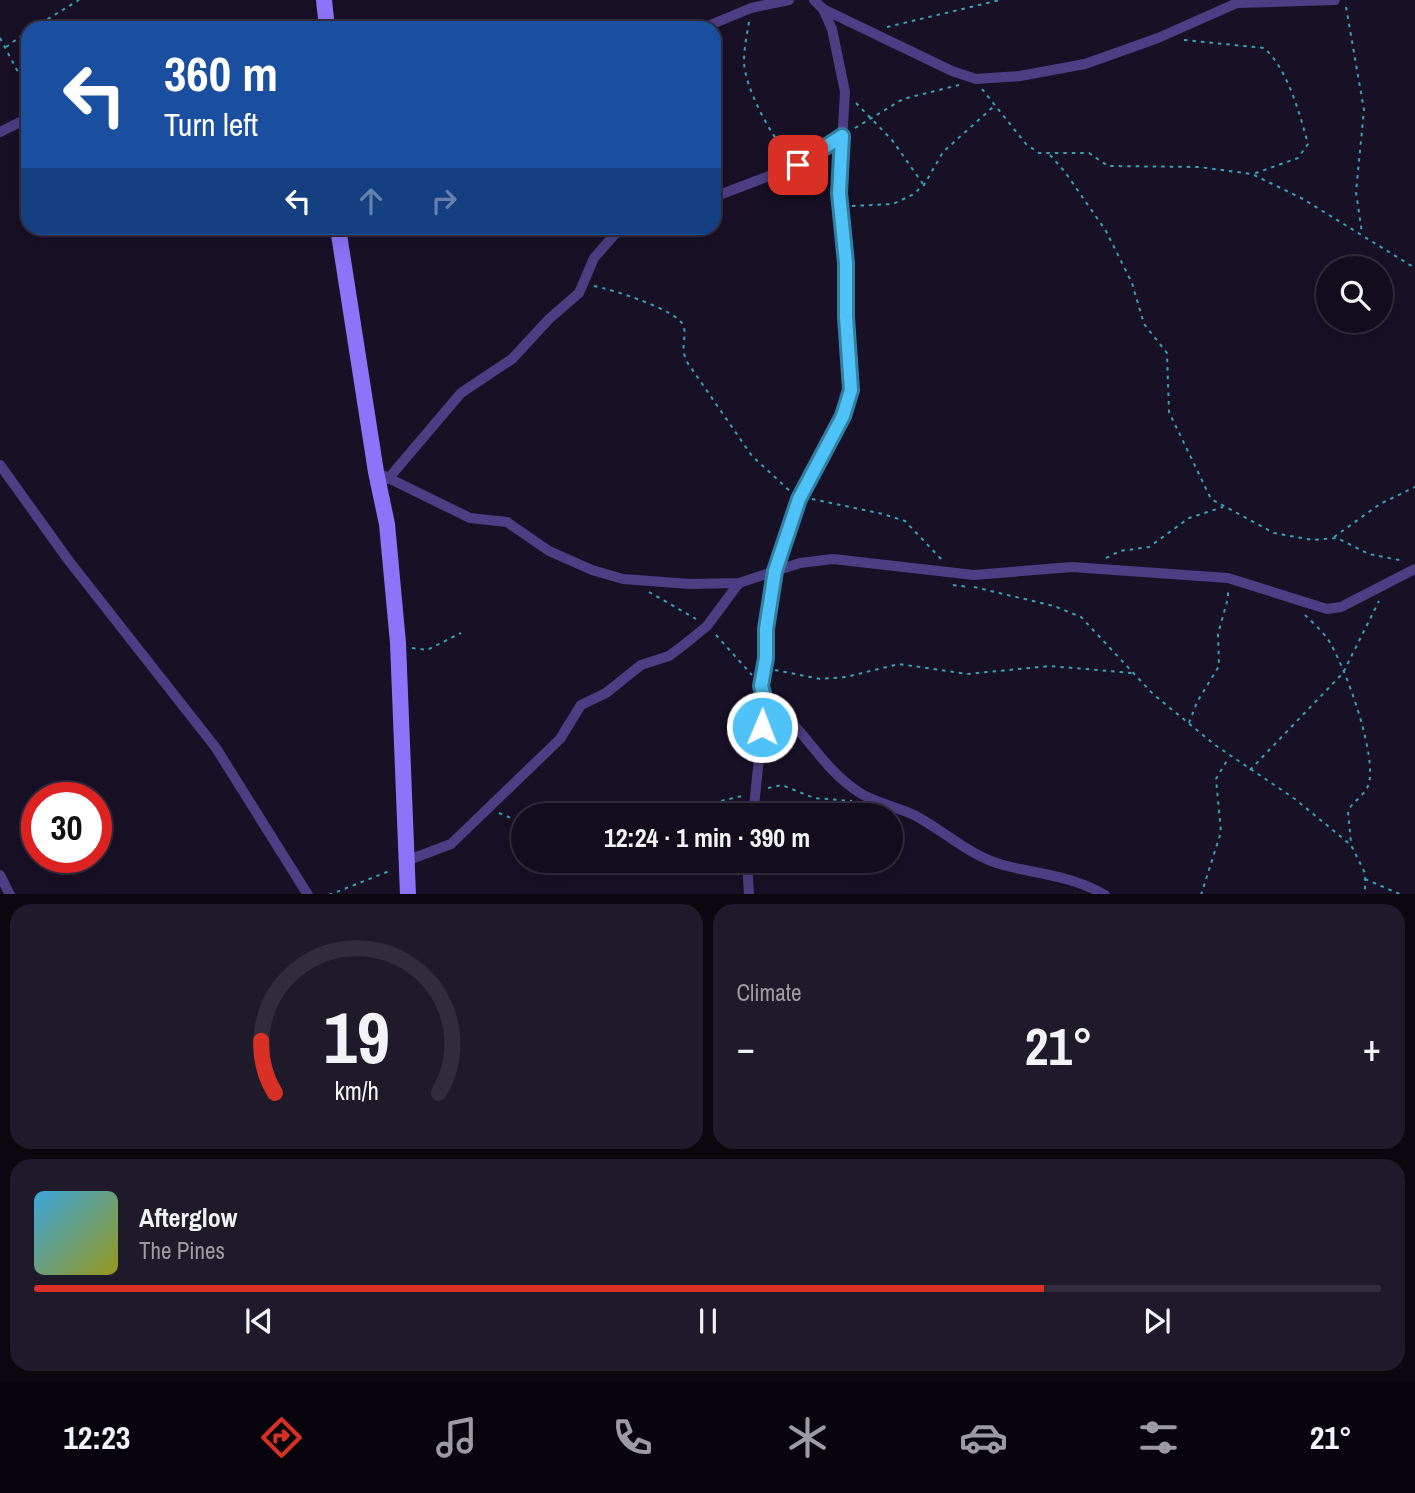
<!DOCTYPE html>
<meta charset="utf-8">
<style>
:root{--surface:#120c1c;--page:#1f1a29;--text:#f1f3f6;--muted:#9c9ba3;--line:#312c3b;--accent:#d93025}
body{margin:0;font-family:"Archivo Narrow",sans-serif;background:var(--page);color:var(--text);height:100vh;display:flex;flex-direction:column;font-size:26px;white-space:nowrap}
*{box-sizing:border-box;margin:0}
p{font-size:23px;color:var(--muted)}
.icon{flex:none;width:38px;height:38px;fill:none;stroke:currentColor;stroke-width:2;stroke-linecap:round;stroke-linejoin:round}
.map{position:relative;height:894px;overflow:hidden}
.details{display:flex;flex-direction:column;gap:10px;padding:10px;background:#0a070f;flex:1}
.details>*{flex:none}
.banner{position:absolute;left:21px;top:21px;width:700px;height:214px;border-radius:21px;box-shadow:0 7px 28px #0002,0 0 0 2px var(--line);background:#1a4fa0;color:#fff;overflow:hidden}
.fabs{position:absolute;left:1316px;top:256px;display:grid;gap:14px}
.fabs a{display:grid;place-items:center;width:77px;height:77px;border-radius:50%;background:var(--surface);box-shadow:0 7px 28px #0002,0 0 0 2px var(--line);font-size:35px}
.speed{position:absolute;left:21px;top:782px;display:flex;gap:14px;font-size:35px;font-weight:700;text-align:center}
.speed>*{display:grid;place-content:center;width:91px;height:91px;border-radius:50%;background:var(--surface);box-shadow:0 7px 28px #0002,0 0 0 2px var(--line);line-height:1}
.speed .limit{border:10px solid #d22;background:#fff;color:#111}
.pin{position:absolute;display:grid;place-items:center;width:60px;height:60px;color:#fff;margin:-30px;border-radius:14px;box-shadow:0 4px 10px #0006}
.me{position:absolute;width:77px;margin:-38px;rotate:1deg;stroke-linejoin:round;filter:drop-shadow(0 0 5px #0008)}
.turn{display:flex;align-items:center;gap:24px;height:147px;padding:0 28px;font-size:32px}
.turn .icon{width:91px;height:91px;stroke-width:2.5}
.turn b{display:block;font-size:49px;line-height:60px}
.lanes{display:flex;align-items:center;height:66px;padding:0 28px;background:#0003;justify-content:center;gap:35px;direction:ltr}
.lanes .off{opacity:.35}
.big{font-size:52px;font-weight:800;line-height:1.1}
.details .tile{flex:1;display:flex;flex-direction:column;justify-content:center;gap:10px;min-width:0;padding:0 24px;border-radius:21px;background:var(--page)}
.details .dial{align-items:center;gap:0}
.dial svg{height:182px;overflow:visible;fill:none;stroke:var(--line);stroke-width:7;stroke-linecap:round;text-anchor:middle}
.dial text{fill:var(--text);stroke:none}
.song{display:flex;align-items:center;gap:21px}
.cover{width:84px;height:84px;border-radius:10px;background:linear-gradient(135deg,hsl(200 70% 55%),hsl(60 70% 35%))}
.played{height:7px;border-radius:4px;background:linear-gradient(90deg,var(--accent) 75%,var(--line) 75%)}
.keys{display:flex;justify-content:space-around;direction:ltr}
.heat{display:flex;justify-content:space-between;align-items:center;font-size:38px;direction:ltr}
.details .tiles{flex:1;display:grid;gap:10px;grid-template-columns:1fr 1fr}
.tile:last-child{grid-column:span 2}
.trip{position:absolute;left:511px;top:803px;width:392px;height:70px;border-radius:35px;background:var(--surface);box-shadow:0 7px 28px #0002,0 0 0 2px var(--line);font-weight:800;line-height:70px;text-align:center}
.dock{display:flex;height:112px;justify-content:space-around;align-items:center;background:#07050b;color:var(--muted)}
.dock .icon{width:49px;height:49px}
.dock .active{color:var(--accent)}
.dock b{font-size:32px;color:var(--text)}
.map>svg:first-child{display:block}
</style>
<div class="map">
<svg width="1415" height="895" viewBox="0 0 1415 895">
<rect width="100%" height="100%" fill="#181025"/>
<g fill="none" stroke-linecap="round" stroke-linejoin="round">
<g stroke="#36a3b2" stroke-width="2" stroke-dasharray="3.5 5" stroke-linecap="butt">
<polyline points="1346,7 1364,110 1356,192 1362,233"/>
<path d="M749 22C747 35 744 48 744 61 744 86 771 137 789 155"/>
<polyline points="887,27 1000,0"/>
<polyline points="33,28 79,0"/>
<polyline points="0,38 28,91"/>
<path d="M1184 40 1264 48C1288 69 1300 115 1308 144L1298 158 1253 174"/>
<polyline points="6,47 28,31"/>
<polyline points="982,89 1026,144 1039,153 1089,153 1108,166 1199,167 1252,174 1303,199 1415,268"/>
<polyline points="856,103 892,140 923,184"/>
<polyline points="855,128 903,99 959,85"/>
<polyline points="1050,155 1065,172 1106,231 1132,283 1144,324 1167,353 1169,412 1211,499 1274,533 1313,540 1337,538 1369,554 1404,561"/>
<polyline points="852,206 893,204 912,195 924,185 943,152 993,107"/>
<path d="M594 286C611 289 677 310 683 325 688 337 679 346 687 362L752 456 791 492"/>
<polyline points="812,499 883,514 905,521 943,561"/>
<polyline points="1334,537 1380,504 1415,487"/>
<polyline points="1106,558 1120,551 1149,547 1189,518 1223,507"/>
<polyline points="953,585 969,587"/>
<polyline points="974,587 1054,606 1081,617 1153,694 1215,745 1295,799 1351,845 1365,873 1365,895"/>
<polyline points="649,592 696,619"/>
<path d="M1305 615C1312 622 1321 630 1327 638 1344 662 1379 759 1368 786 1364 796 1353 801 1348 811L1351 843"/>
<polyline points="716,635 752,675"/>
<polyline points="412,648 427,650 461,633"/>
<polyline points="775,670 820,679 846,677 899,664 967,674 1050,666 1132,673"/>
<polyline points="1189,723 1197,702 1219,666 1218,634 1228,598 1228,588"/>
<polyline points="1250,770 1343,673 1379,601"/>
<polyline points="768,788 782,785 814,798 852,801"/>
<polyline points="499,813 523,823"/>
<polyline points="673,816 682,810 742,796"/>
<polyline points="1365,879 1402,895"/>
<polyline points="329,895 392,870"/>
<polyline points="1201,895 1221,832 1216,779 1229,757"/>
</g>
<g stroke="#4c3e82" stroke-width="10">
<polyline points="823,9 952,71 976,79 1020,76 1085,64 1158,38 1237,3 1335,0"/>
<polyline points="703,28 751,8 789,0"/>
<polyline points="0,132 28,118"/>
<polyline points="714,197 798,165 842,136"/>
<polyline points="138,228 157,228"/>
<polyline points="0,465 69,561 216,748 308,895"/>
<polyline points="376,472 470,518 507,522 549,551 592,570 623,579 690,584 739,583 800,563 833,559 974,575 1072,567 1228,578 1327,609 1341,607 1415,569"/>
<polyline points="388,479 461,393 512,359 549,319 579,293 594,258 615,234 627,228"/>
<path d="M765 700C805 726 820 768 860 793 876 803 897 807 914 815 943 830 971 857 1003 865 1037 874 1074 876 1105 895"/>
<polyline points="753,816 765,700 761,686 766,658 766,629 775,571 799,499 843,416 853,380 846,330 848,292 839,193 845,92 832,29 823,9 814,0"/>
<polyline points="406,861 451,844 560,739 581,705 606,693 641,665 669,656 685,644 707,626 739,583"/>
<polyline points="747,861 749,895"/>
<polyline points="0,875 10,895"/>
</g>
<g stroke="#8d73f8" stroke-width="16">
<polyline points="324,0 327,28"/>
<polyline points="338,228 376,472 387,524 398,643 408,895"/>
</g>
</g>
<g fill="none" stroke-linecap="round" stroke-linejoin="round">
<g stroke="#337fa1" stroke-width="18">
<polyline id="route" points="762,727 765,700 761,686 766,658 766,629 775,571 799,499 843,416 851,390 846,317 846,263 839,193 842,136 798,165"/>
</g>
<use href="#route" stroke="#4fc3f7" stroke-width="12"/>
</g>
</svg>
<div class="fabs">
<a><svg class="icon" aria-label="search" viewBox="0 0 24 24"><circle cx="10" cy="10" r="6"/><path d="M15 15l6 6"/></svg></a>
</div>
<div class="speed"><div class="limit">30</div></div>
<div class="pin" style="left:798px;top:165px;background:#d93025"><svg class="icon" aria-label="arrive" viewBox="0 0 24 24"><path d="M6 21V4h12l-3 4 3 4H6"/></svg></div>
<svg class="me" style="left:762px;top:727px" viewBox="-20 -20 40 40"><circle r="17" fill="#4fc3f7" stroke="#fff" stroke-width="3"/><path d="M0-11L8 9 0 5-8 9z" fill="#fff"/></svg>
<div class="trip">12:24 · 1 min · 390 m</div>
<div class="banner">
<div class="turn"><svg class="icon" aria-label="left" viewBox="0 0 24 24"><path d="M17 20v-9H6M10 6l-5 5 5 5"/></svg><div><b>360 m</b>Turn left</div></div>
<div class="lanes"><svg class="icon" aria-label="left" viewBox="0 0 24 24"><path d="M17 20v-9H6M10 6l-5 5 5 5"/></svg><svg class="icon off" aria-label="ahead" viewBox="0 0 24 24"><path d="M12 20V5M6 11l6-6 6 6"/></svg><svg class="icon off" aria-label="right" viewBox="0 0 24 24"><path d="M7 20v-9h11M14 6l5 5-5 5"/></svg></div>
</div>
</div>
<section class="details">
<div class="tiles">
<div class="tile dial"><svg viewBox="0 0 100 80">
<path d="M14 69A42 42 0 1 1 86 69"/>
<path d="M14 69A42 42 0 0 1 8 46" stroke="#d93025"/>
<text x="50" y="56" font-size="32" font-weight="700">19</text>
<text x="50" y="72" font-size="11">km/h</text>
</svg></div>
<div class="tile"><p>Climate</p>
<div class="heat"><a>−</a><b class="big">21°</b><a>+</a></div>
</div>
<div class="tile">
<div class="song"><i class="cover"></i><div><b>Afterglow</b><p>The Pines</p></div></div>
<div class="played"></div>
<div class="keys"><svg class="icon" aria-label="previous" viewBox="0 0 24 24"><path d="M18 5L8 12l10 7zM5 5v14"/></svg><svg class="icon" aria-label="pause" viewBox="0 0 24 24"><path d="M8 5v14M16 5v14"/></svg><svg class="icon" aria-label="next" viewBox="0 0 24 24"><path d="M6 5l10 7-10 7zM19 5v14"/></svg></div>
</div>
</div>
</section>
<nav class="dock">
<b>12:23</b>
<svg class="icon active" aria-label="directions" viewBox="0 0 24 24"><path d="M12 3l9 9-9 9-9-9zM9 14v-3h6M13 9l2 2-2 2"/></svg>
<svg class="icon" aria-label="music" viewBox="0 0 24 24"><path d="M9 18V5l10-2v13"/><circle cx="6" cy="18" r="3"/><circle cx="16" cy="16" r="3"/></svg>
<svg class="icon" aria-label="phone" viewBox="0 0 24 24"><path d="M5 4h4l2 5-3 2q2 4 5 5l2-3 5 2v4C11 20 4 13 5 4z"/></svg>
<svg class="icon" aria-label="climate" viewBox="0 0 24 24"><path d="M12 3v18M4 7l16 10M4 17L20 7"/></svg>
<svg class="icon" aria-label="car" viewBox="0 0 24 24"><path d="M5 17H2v-5l4-1 3-4h7l3 4 3 1v5h-3M9 17h6M6 11h13"/><circle cx="7" cy="17" r="2"/><circle cx="17" cy="17" r="2"/></svg>
<svg class="icon" aria-label="filters" viewBox="0 0 24 24"><path d="M4 7h16M4 17h16"/><circle cx="9" cy="7" r="2"/><circle cx="15" cy="17" r="2"/></svg>
<b>21°</b>
</nav>
